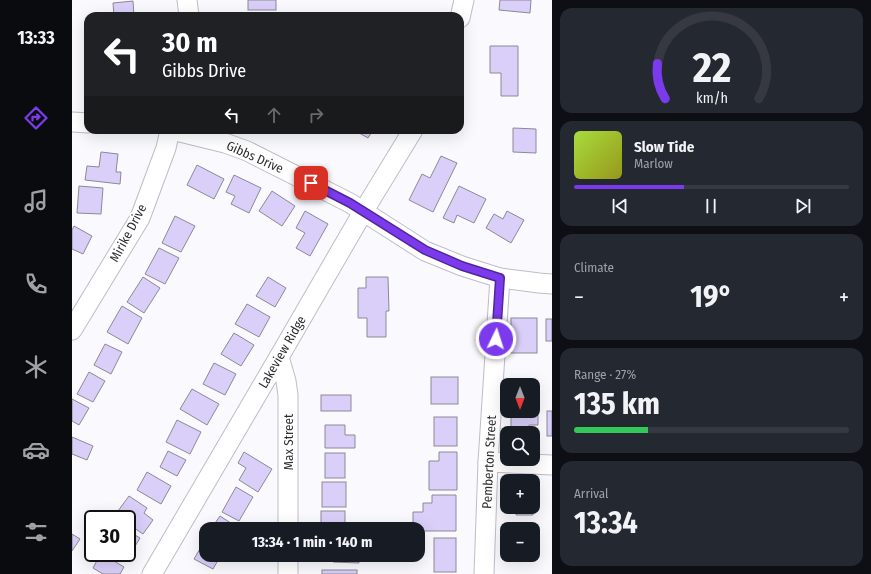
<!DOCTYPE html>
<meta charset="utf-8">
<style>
:root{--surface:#171b24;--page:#242831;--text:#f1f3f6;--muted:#9ea1a6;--line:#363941;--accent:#7c3aed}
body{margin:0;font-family:"Fira Sans Condensed",sans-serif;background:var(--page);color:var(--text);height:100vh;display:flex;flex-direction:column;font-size:15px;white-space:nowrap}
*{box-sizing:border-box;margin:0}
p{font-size:13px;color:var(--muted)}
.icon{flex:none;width:22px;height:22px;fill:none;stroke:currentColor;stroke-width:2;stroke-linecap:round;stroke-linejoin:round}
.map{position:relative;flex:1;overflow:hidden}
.details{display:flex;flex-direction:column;gap:8px;padding:8px;background:#0d0f14;width:319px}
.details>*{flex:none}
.top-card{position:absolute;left:12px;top:12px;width:380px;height:122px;border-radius:12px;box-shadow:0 4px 16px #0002;background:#202124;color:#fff;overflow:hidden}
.needle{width:26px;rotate:180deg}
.controls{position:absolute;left:428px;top:378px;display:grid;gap:8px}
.controls a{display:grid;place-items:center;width:40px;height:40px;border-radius:8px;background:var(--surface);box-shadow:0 4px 16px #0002;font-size:20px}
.speed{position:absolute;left:12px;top:510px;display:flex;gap:8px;font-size:20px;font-weight:700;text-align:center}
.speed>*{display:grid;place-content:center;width:52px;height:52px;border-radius:50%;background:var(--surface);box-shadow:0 4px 16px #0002;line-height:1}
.speed .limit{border:2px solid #111;border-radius:6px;background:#fff;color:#111}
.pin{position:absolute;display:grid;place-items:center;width:34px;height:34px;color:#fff;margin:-17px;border-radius:8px;box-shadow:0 2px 6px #0006}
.me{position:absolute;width:44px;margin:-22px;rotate:4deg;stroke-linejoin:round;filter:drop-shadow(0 0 3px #0008)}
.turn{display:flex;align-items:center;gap:14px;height:84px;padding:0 12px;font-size:18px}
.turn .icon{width:52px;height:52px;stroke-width:2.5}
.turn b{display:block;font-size:28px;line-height:34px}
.lanes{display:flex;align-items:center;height:38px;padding:0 12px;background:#0003;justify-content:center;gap:20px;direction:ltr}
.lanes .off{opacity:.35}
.big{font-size:30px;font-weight:700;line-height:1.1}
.details .card{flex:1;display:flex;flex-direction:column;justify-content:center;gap:6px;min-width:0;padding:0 14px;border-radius:12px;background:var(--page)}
.details .dial{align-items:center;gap:0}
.dial svg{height:104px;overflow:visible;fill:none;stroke:var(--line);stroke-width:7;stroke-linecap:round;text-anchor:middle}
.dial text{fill:var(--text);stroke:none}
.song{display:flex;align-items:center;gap:12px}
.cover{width:48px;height:48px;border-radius:6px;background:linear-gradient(135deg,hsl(80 70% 55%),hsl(60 70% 35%))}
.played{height:4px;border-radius:2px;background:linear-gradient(90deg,var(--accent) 40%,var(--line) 40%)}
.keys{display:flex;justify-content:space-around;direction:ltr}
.heat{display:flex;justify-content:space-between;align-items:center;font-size:22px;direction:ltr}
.charge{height:6px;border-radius:3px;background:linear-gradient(90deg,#34c759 27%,var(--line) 0)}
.trip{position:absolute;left:127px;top:522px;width:226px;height:40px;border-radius:12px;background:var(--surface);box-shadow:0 4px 16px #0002;font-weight:700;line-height:40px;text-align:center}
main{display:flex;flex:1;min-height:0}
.tabs{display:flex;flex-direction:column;width:72px;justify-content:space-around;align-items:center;background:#090b0e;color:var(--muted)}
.tabs .icon{width:28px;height:28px}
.tabs .active{color:var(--accent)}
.tabs b{font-size:18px;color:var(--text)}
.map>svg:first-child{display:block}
</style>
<main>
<nav class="tabs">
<b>13:33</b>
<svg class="icon active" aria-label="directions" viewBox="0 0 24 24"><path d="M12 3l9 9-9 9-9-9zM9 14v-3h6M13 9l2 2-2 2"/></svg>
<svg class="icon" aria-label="music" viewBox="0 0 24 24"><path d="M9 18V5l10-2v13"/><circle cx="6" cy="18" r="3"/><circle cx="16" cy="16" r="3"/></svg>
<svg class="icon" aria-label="phone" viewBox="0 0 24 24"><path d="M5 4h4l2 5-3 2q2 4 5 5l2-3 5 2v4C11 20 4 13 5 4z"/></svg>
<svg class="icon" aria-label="climate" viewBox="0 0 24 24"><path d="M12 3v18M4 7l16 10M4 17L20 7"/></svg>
<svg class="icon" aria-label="car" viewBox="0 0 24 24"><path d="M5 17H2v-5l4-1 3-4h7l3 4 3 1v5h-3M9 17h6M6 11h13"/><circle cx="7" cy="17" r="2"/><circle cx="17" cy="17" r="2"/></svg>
<svg class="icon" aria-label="filters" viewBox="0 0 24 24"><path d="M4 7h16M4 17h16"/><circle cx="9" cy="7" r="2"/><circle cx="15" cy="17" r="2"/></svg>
</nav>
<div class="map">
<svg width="480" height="574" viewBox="0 0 480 574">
<rect width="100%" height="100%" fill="#faf9fe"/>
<g fill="#dacff9" stroke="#8c8995">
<rect x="176" y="0" width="28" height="10"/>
<polygon points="428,0 459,0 458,13 427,10"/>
<polygon points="61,1 62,16 42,16 41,3"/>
<polygon points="418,46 446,46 446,96 429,96 429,73 418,73"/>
<polygon points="441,128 464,129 464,153 441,152"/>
<polygon points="282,130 301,130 296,138"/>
<polygon points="29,152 46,154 44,172 49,172 48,184 13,180 15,166 27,167"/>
<polygon points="369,156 385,163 361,212 337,200 350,174 358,178"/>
<polygon points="125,165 152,179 142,199 115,185"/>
<polygon points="162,175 189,188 177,213 159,204 163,196 154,192"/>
<polygon points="7,186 31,188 29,214 5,213"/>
<polygon points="387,186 414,199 402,223 385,215 382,223 371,218"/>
<polygon points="200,191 223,206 210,226 187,211"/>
<polygon points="233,211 256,224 238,256 224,248 233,233 224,228"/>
<polygon points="435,211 452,220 439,243 414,228 422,214 431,219"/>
<polygon points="103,216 123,226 109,252 90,243"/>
<polygon points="2,226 20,236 11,254 0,249 0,230"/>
<polygon points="87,248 107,258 93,284 73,274"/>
<polygon points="71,277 88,288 72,313 55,302"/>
<polygon points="196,277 214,288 203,307 184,296"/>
<polygon points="294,277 316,277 317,311 314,311 314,337 295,337 295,318 286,318 286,288 294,288"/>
<polygon points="175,304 198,317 187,337 163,324"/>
<polygon points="50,306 70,318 56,344 35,332"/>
<rect x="439" y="318" width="26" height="35"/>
<rect x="474" y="319" width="6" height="22"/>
<polygon points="162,333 182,345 169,366 149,354"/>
<polygon points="33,344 50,352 39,374 22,365"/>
<polygon points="142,363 164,374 153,395 131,384"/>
<polygon points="17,372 33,381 21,402 5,394"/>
<rect x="359" y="377" width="27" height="27"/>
<polygon points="120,389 147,404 135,425 108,409"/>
<rect x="249" y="395" width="30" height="16"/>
<polygon points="0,399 17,408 7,425 0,421"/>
<rect x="475" y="411" width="5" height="25"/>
<polygon points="439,412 466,412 466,425 457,425 457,433 439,433"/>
<rect x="362" y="417" width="23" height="29"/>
<polygon points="105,420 129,432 118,454 94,442"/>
<polygon points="253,425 273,425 273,435 283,435 283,448 253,448"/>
<polygon points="0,437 21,446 15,460 0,454"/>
<polygon points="96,451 114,460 105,476 88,467"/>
<polygon points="172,452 200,469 186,492 167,480 174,468 166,463"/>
<polygon points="367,452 385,452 385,490 357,490 357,461 367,461"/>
<rect x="253" y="453" width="20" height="25"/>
<polygon points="75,472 99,486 89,504 65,490"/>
<rect x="250" y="482" width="24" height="25"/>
<polygon points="164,487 181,497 167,521 150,512"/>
<polygon points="360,495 384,495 384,531 346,531 346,529 341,529 341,512 351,512 351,503 360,503"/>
<polygon points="57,496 75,508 72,513 81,520 71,534 55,523 55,519 49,519 43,515"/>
<polygon points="461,496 461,515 444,515 444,507 461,507"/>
<rect x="249" y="511" width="24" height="18"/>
<polygon points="148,516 168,529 139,529"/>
<polygon points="55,531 57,533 58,532 68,538 60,551 55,548"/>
<polygon points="0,534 8,539 0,551"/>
<rect x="362" y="538" width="22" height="34"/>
<polygon points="132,542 134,543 134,555 149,555 141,569 122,559"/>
<polygon points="29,553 52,567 48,574 31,574 21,568"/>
<polygon points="261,555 287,555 287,563 261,562"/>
<rect x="250" y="570" width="35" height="4"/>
</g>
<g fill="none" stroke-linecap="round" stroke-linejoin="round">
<g stroke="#bfbcc9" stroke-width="21">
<g id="minor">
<polyline points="115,0 117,16"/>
<polyline points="388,18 392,0"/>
<polyline points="0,122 16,123"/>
<polyline points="100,130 153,143 175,151 278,203 353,251 390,266 428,278 467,283 480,284"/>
<polyline points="0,330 68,218 94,148 98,130"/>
<polyline points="207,357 214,381 216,395 216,529"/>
<polyline points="416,462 480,465"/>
<polyline points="80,574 207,357 291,212 341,130"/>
<polyline points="216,574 216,555"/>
<polyline points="412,574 416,462 428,278"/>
</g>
</g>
<use href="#minor" stroke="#fff" stroke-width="19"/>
</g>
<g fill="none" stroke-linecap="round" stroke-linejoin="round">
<g stroke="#51269a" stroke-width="10">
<polyline id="route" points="239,183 278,203 353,250 390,266 428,278 424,339"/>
</g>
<use href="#route" stroke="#7c3aed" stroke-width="7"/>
</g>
<g text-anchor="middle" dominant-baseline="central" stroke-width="3.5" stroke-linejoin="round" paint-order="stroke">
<g font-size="13" fill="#2d2c30" stroke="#fff">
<text transform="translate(183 157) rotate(24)">Gibbs Drive</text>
<text transform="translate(56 233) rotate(-62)">Mirike Drive</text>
<text transform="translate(210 352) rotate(-60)">Lakeview Ridge</text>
<text transform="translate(216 442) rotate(-90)">Max Street</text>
<text transform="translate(417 462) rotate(-87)">Pemberton Street</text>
</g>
</g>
</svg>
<div class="controls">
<a><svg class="needle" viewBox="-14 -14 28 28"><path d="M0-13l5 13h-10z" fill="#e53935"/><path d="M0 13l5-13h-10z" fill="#9ea1a6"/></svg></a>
<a><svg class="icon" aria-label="search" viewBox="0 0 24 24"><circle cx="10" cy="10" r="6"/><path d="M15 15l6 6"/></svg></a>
<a>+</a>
<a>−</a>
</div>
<div class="speed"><div class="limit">30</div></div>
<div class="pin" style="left:239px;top:183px;background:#d93025"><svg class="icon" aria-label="arrive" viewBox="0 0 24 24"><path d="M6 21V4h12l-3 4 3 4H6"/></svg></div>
<svg class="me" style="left:424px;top:339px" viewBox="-20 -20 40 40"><circle r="17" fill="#7c3aed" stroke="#fff" stroke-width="3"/><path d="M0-11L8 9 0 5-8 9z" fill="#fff"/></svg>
<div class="trip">13:34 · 1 min · 140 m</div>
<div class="top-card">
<div class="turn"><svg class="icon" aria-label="left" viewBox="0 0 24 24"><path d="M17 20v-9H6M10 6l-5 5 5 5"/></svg><div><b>30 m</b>Gibbs Drive</div></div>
<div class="lanes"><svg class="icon" aria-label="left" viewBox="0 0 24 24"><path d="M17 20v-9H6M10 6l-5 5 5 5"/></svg><svg class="icon off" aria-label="ahead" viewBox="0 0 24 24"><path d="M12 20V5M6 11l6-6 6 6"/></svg><svg class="icon off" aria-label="right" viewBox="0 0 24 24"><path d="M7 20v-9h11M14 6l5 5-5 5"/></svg></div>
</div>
</div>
<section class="details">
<div class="card dial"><svg viewBox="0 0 100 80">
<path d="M14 69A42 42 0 1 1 86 69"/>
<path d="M14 69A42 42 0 0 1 8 42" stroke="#7c3aed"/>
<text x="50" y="56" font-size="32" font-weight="700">22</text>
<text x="50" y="72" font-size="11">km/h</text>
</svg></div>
<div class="card">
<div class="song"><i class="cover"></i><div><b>Slow Tide</b><p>Marlow</p></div></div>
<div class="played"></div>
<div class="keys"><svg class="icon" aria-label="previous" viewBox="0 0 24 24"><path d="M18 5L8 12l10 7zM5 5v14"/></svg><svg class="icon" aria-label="pause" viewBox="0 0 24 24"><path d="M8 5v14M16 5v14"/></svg><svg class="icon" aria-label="next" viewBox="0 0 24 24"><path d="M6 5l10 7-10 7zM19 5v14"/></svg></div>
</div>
<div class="card"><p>Climate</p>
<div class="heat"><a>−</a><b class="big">19°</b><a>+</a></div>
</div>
<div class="card"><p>Range · 27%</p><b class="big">135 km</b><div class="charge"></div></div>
<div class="card"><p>Arrival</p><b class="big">13:34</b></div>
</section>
</main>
